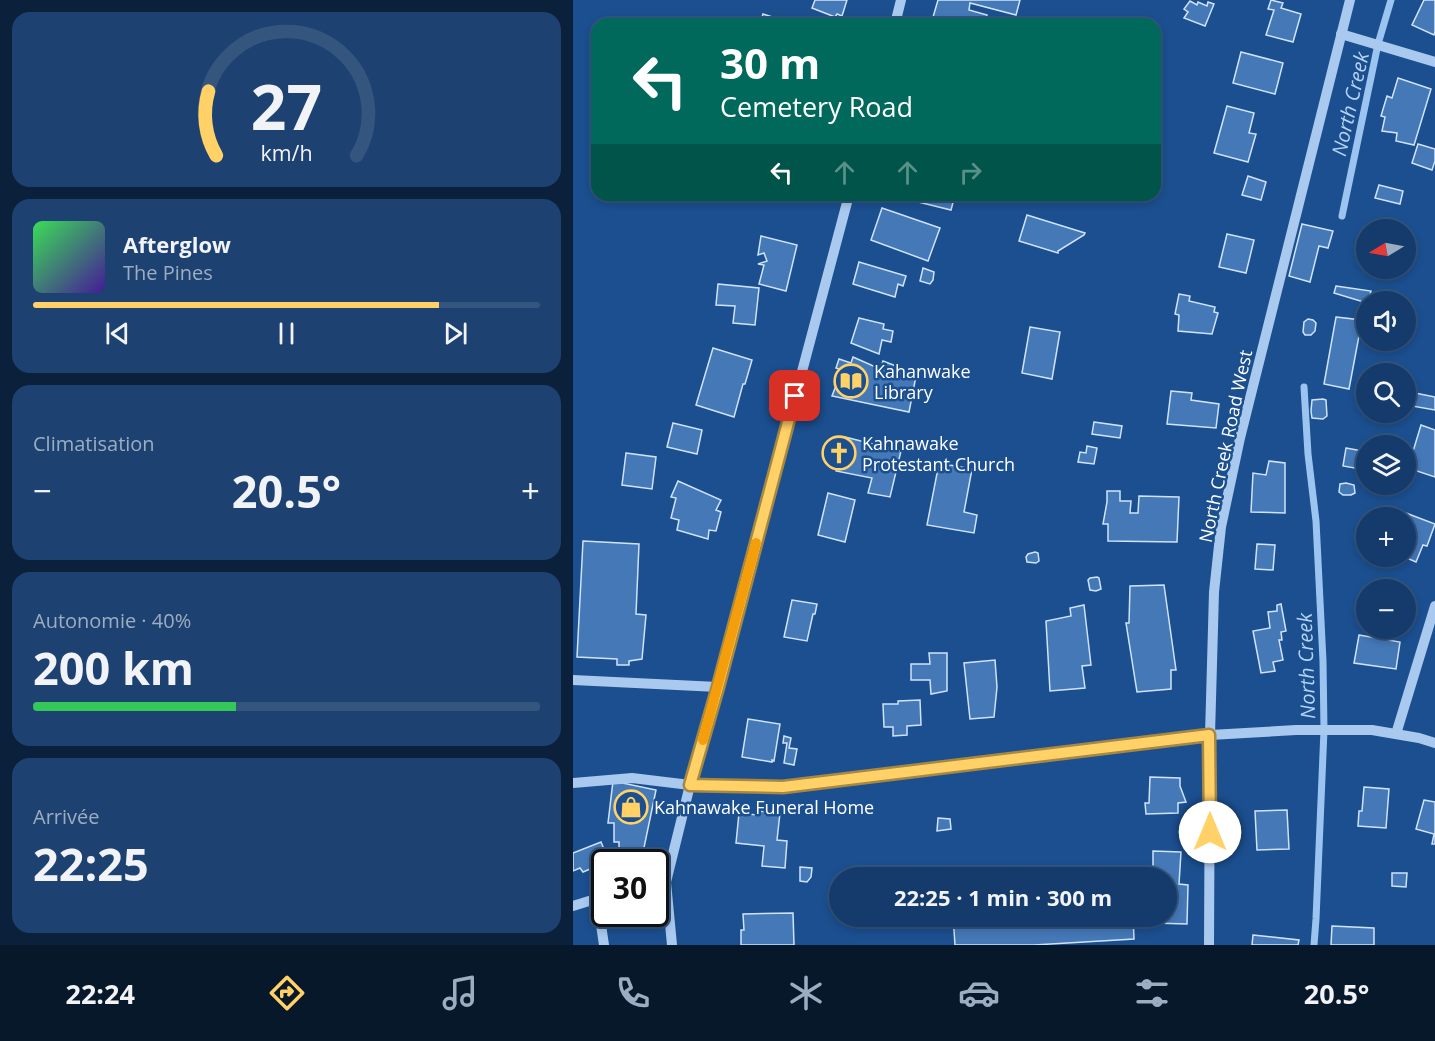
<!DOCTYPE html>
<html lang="fr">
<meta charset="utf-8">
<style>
:root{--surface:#143b6b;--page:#1d4271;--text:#f1f3f6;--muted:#9dadc1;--line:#33557e;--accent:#ffd166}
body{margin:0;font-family:"Open Sans",sans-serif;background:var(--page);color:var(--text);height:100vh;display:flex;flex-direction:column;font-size:22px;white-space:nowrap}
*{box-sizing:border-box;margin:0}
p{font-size:20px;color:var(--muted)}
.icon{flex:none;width:33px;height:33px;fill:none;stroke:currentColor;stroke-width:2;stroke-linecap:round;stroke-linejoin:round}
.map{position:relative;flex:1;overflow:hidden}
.drawer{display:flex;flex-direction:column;gap:12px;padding:12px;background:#0b203b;width:573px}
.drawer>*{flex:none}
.banner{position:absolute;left:18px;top:18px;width:570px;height:183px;border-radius:18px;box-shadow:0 3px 9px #0003,0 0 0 2px var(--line);background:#00695c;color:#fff;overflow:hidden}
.needle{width:39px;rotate:260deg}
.buttons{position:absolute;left:783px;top:219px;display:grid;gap:12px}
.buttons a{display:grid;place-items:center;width:60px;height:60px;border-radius:50%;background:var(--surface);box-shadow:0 3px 9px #0003,0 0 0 2px var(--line);font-size:30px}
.speed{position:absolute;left:18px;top:849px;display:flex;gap:12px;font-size:30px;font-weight:700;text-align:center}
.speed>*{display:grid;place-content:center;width:78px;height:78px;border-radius:50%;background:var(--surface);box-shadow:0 3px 9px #0003,0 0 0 2px var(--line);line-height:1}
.speed .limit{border:3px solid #111;border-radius:9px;background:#fff;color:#111}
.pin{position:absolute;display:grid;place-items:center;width:51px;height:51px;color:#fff;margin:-26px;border-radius:12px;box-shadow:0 3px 9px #0006}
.me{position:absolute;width:66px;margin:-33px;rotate:0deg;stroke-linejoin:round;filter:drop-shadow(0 0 4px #0008)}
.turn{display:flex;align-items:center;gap:21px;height:126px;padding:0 30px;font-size:27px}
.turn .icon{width:78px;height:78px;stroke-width:2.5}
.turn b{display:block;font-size:42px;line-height:51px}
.lanes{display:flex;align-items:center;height:57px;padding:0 30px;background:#0003;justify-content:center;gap:30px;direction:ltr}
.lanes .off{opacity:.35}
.big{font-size:45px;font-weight:700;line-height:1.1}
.drawer .card{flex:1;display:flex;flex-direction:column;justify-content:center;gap:9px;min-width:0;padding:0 21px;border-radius:18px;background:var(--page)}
.drawer .dial{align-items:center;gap:0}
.dial svg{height:156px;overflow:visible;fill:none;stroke:var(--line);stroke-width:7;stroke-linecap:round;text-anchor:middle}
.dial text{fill:var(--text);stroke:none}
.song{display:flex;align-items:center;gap:18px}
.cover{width:72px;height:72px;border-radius:9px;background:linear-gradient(135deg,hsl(130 70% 55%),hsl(260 70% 35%))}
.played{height:6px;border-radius:3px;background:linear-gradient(90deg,var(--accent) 80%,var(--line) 80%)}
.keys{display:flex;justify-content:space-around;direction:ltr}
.heat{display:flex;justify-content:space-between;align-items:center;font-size:33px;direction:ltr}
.charge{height:9px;border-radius:4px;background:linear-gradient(90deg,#34c759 40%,var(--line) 0)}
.trip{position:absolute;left:256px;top:867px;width:348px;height:60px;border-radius:30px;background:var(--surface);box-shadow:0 3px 9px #0003,0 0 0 2px var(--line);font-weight:700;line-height:60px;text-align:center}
.menu{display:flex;height:96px;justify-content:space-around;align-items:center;background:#08182b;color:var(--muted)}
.menu .icon{width:42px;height:42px}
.menu .current{color:var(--accent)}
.menu b{font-size:27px;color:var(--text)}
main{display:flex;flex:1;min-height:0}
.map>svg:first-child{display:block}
</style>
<main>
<section class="drawer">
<div class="card dial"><svg viewBox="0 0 100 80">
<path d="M14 69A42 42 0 1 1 86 69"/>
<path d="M14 69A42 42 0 0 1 10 36" stroke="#ffd166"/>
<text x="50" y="56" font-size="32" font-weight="700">27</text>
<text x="50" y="72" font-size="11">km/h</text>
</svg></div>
<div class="card">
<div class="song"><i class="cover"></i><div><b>Afterglow</b><p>The Pines</p></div></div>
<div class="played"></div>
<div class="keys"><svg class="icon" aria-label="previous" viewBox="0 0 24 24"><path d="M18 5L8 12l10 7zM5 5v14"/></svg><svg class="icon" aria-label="pause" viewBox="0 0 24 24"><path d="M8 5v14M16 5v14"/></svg><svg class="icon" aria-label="next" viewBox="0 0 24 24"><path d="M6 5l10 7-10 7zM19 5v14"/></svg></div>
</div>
<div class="card"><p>Climatisation</p>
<div class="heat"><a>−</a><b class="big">20.5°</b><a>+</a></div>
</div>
<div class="card"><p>Autonomie · 40%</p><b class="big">200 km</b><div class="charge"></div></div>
<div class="card"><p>Arrivée</p><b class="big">22:25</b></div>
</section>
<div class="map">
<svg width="862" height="945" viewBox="0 0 862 945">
<rect width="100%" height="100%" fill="#1b4f8f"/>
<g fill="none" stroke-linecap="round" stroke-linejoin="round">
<g stroke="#9cc4f0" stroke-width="7">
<polyline points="769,216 805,44 818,0"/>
<polyline points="731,387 735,454 743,521 750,661 751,730 743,919 741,945"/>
</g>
</g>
<g fill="#4478b7" stroke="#cfe3fa" stroke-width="1.5">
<polygon points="242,0 274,0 269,16 264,14 262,17 239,8"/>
<polygon points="365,0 447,0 443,15 397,3 396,10 414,15 411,24 358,24"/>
<polygon points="698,0 710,3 708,8 728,14 720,42 693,35 701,10 695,9"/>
<polygon points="851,0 862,0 862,32 861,35 839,25"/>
<polygon points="617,1 624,5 625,2 634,6 635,2 641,4 632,26 611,18 615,12 611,9"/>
<polygon points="190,14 221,24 187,24"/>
<polygon points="668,52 710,63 702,94 660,83"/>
<polygon points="825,78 858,89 841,145 823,141 824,133 809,131 812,117 808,116 814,96 819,98"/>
<polygon points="654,106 681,113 676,133 683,134 675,162 641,153"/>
<polygon points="845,144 862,149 862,161 859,170 839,163"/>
<polygon points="675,176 693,182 688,200 669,195"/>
<polygon points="806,185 830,191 827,204 802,198"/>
<polygon points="343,195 382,195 378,210 341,201"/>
<polygon points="309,208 367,228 355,261 298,240"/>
<polygon points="454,215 512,233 511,235 485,251 485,253 446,241"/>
<polygon points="729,224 760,231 755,248 746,246 737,282 716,276"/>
<polygon points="654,234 681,240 673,273 646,267"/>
<polygon points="188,236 224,245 213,291 186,284 191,265 185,264 194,261 191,253 185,255"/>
<polygon points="286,262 333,276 330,286 325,284 322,297 280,284"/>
<polygon points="350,268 361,272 360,280 357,284 347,281"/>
<polygon points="145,284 186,288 182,325 160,323 162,306 143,305"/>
<polygon points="763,286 798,291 795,302 794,302 794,303 761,293"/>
<polygon points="606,294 617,296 616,301 642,307 641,312 645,313 639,334 605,331 606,315 602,314"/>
<polygon points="763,317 789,320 776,389 751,384"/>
<polygon points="286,318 311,324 310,329 320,331 318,342 309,340 306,354 278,343"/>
<polygon points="735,319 740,320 743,323 742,331 738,335 732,335 730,332 731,322"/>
<polygon points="457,327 487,332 479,379 449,373"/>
<polygon points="140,348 179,360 172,384 170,384 161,417 123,405"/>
<polygon points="280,357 307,369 310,361 323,366 322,372 343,376 336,412 259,396 269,370 263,368 266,359 278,363"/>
<polygon points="598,391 619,393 618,400 646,404 643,428 594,424"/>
<polygon points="842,393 862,397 862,410 839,406"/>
<polygon points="750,399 753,400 754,416 750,419 739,418 738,411 739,400"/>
<polygon points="521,422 549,426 547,438 519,434"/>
<polygon points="100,423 129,430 124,454 94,447"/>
<polygon points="848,425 862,430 862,477 835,468"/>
<polygon points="272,437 328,451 317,497 295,493 299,478 263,471 265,458 258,457 260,444 271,446"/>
<polygon points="514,446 524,448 521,464 505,462 507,452 513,453"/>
<polygon points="773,448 790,451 787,469 770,466"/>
<polygon points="53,453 83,457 79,489 49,485"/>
<polygon points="696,461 712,463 712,513 678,512 680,473 693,475"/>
<polygon points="366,463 399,469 391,512 404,515 401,533 354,525"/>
<polygon points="105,481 148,500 143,510 148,512 143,531 136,530 135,539 104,530 106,520 98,518 103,498 98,497"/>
<polygon points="773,483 781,485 782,493 778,495 770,495 766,492 767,484"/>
<polygon points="534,491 547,491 547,501 558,501 557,513 565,513 566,496 606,497 604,542 535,541 535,524 530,524 534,502"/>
<polygon points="255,493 282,500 272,542 245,535"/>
<polygon points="825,510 862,524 854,546 850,545 843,562 829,556 832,556 832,518 822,518"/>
<polygon points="10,541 66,544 63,614 73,615 69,659 56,661 56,665 44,665 44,659 4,657"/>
<polygon points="684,544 702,545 700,570 682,569"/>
<polygon points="462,552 465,553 466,561 463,563 454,562 453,557 455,554"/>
<polygon points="524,577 526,578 528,589 523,591 517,590 515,580 517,578"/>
<polygon points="591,585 603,670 598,670 598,689 564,692 553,623 556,623 557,586"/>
<polygon points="219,600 244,604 242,614 240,614 234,641 211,637"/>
<polygon points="708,604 713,631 708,632 709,640 706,640 710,660 700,662 702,671 688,673 680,631 697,628 695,612 704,611 704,605"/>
<polygon points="511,605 518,665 509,666 512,688 477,691 473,621 498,616 497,608"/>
<polygon points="786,635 827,642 823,669 781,663"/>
<polygon points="356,653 374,653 374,691 358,694 357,680 338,680 338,664 357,664"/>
<polygon points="422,660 424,687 421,717 397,719 391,663"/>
<polygon points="347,700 348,725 334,726 334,735 320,736 320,727 311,727 310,704 325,704 325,701"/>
<polygon points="175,719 207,724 201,761 199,760 199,762 169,757"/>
<polygon points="211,736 218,738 216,748 224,749 221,765 211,763 214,743 210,743"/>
<polygon points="577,777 607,778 607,786 613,802 605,803 605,813 573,814 572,803 576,803"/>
<polygon points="40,781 83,790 68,862 57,862 46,860 46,842 41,842 41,823 35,823"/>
<polygon points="791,787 816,789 813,828 785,826 786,811 789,811"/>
<polygon points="851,800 862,802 862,844 859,844 861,834 843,829"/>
<polygon points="714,810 716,849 684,850 682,811"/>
<polygon points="184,811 207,813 204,840 214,841 212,868 189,866 191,846 163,843 166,813 184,815"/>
<polygon points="365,818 377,819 378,829 364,831"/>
<polygon points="28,842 36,861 10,872 7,868 0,871 0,853"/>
<polygon points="580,851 608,852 606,884 615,885 614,924 580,923 580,916 594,916 594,878 580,878"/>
<polygon points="227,867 239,868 238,877 234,882 227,881"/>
<polygon points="819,873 834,873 833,887 819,886"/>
<polygon points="220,913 221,945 168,945 168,930 171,930 170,914"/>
<polygon points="380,916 560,916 561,939 461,945 382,945"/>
<polygon points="759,926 801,928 801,945 758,945"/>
<polygon points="680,935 726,940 725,945 679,945"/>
</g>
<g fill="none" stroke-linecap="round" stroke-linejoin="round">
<g stroke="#a9c9ee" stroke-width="10">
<polyline points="322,24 328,0"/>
<polyline points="768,34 862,62"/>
<polyline points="0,680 145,687"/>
<polyline points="823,734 862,606"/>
<polyline points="0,783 59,778 117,785 210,787 637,735 723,730 799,730 846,738 862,743"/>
<polyline points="24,898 31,945"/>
<polyline points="0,906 32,896"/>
<polyline points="99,945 93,882 117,785 145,687 276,195"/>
<polyline points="636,945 637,735 641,592 648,527 667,438 777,0"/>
</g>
</g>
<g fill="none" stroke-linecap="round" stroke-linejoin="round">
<g stroke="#a68842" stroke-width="15">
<polyline id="route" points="222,396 145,687 117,785 210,787 636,735 637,832"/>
</g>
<use href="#route" stroke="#ffd166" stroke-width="10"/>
<polyline stroke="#f59e0b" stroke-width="10" points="130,740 183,543"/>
</g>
<defs>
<g id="library-ring" transform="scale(1.725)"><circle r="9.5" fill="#1b4f8f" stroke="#ffd166" stroke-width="1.5"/><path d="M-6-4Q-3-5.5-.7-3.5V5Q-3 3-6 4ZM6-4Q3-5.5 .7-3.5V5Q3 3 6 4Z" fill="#ffd166"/></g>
<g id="church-ring" transform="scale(1.725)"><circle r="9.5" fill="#1b4f8f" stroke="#ffd166" stroke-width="1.5"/><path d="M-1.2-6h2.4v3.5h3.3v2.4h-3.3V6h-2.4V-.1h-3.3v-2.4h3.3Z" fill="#ffd166"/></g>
<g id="shop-ring" transform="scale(1.725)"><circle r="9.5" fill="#1b4f8f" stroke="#ffd166" stroke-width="1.5"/><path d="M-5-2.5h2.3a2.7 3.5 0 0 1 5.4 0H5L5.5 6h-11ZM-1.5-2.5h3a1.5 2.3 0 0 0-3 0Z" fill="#ffd166"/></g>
</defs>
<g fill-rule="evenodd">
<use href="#library-ring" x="278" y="381"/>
<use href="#church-ring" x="266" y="453"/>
<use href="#shop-ring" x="58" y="807"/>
</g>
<g text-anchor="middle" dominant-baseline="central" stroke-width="5" stroke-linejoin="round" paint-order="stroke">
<g font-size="18" fill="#fff" stroke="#1b4f8f" text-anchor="start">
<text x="301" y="371">Kahanwake<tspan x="301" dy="21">Library</tspan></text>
<text x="289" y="443">Kahnawake<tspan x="289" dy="21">Protestant Church</tspan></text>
<text x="81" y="807">Kahnawake Funeral Home</text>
</g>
<g font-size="18" fill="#fff" stroke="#1b4f8f">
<text transform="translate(652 446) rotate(-78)">North Creek Road West</text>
</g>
<g font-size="20" font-style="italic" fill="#b5d3f5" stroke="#1b4f8f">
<text transform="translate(777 104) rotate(-77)">North Creek</text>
<text transform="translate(733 666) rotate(-92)">North Creek</text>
</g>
</g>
</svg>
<div class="buttons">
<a><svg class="needle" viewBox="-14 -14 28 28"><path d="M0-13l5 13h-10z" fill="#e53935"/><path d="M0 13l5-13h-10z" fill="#9dadc1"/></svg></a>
<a><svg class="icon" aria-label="sound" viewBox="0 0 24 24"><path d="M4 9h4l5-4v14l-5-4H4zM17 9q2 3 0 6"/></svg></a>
<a><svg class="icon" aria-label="search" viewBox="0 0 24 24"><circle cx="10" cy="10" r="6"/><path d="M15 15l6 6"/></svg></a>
<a><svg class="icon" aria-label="layers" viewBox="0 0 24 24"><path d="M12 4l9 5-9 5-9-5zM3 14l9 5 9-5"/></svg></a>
<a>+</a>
<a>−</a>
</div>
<div class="speed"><div class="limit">30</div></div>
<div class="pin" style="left:222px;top:396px;background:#d93025"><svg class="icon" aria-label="arrive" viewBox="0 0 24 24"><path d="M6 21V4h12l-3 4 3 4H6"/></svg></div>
<svg class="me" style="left:637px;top:832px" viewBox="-20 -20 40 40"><circle r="19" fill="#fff"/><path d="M0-13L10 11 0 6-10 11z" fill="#ffd166"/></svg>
<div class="trip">22:25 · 1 min · 300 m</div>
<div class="banner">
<div class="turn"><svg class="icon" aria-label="left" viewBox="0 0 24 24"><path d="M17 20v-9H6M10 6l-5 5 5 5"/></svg><div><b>30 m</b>Cemetery Road</div></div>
<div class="lanes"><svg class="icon" aria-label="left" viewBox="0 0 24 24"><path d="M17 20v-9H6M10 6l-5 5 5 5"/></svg><svg class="icon off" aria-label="ahead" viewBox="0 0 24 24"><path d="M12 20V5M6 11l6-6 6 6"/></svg><svg class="icon off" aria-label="ahead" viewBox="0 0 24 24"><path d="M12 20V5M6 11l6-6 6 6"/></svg><svg class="icon off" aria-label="right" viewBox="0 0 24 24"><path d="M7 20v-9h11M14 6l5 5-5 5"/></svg></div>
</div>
</div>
</main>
<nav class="menu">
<b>22:24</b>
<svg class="icon current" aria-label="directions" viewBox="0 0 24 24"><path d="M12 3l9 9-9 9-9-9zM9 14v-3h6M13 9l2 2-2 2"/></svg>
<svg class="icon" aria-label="music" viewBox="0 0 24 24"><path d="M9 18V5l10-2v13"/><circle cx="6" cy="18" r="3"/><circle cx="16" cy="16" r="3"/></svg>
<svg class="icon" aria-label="phone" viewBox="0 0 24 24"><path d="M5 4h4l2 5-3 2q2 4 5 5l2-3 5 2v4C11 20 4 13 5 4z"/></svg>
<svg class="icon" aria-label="climate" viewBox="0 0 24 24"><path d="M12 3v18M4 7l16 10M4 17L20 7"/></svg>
<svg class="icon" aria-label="car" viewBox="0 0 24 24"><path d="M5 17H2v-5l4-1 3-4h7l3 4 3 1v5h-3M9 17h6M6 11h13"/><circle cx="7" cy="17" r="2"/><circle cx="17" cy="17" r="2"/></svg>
<svg class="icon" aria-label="filters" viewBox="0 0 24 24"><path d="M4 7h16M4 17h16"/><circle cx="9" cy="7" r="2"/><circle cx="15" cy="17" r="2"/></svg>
<b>20.5°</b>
</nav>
